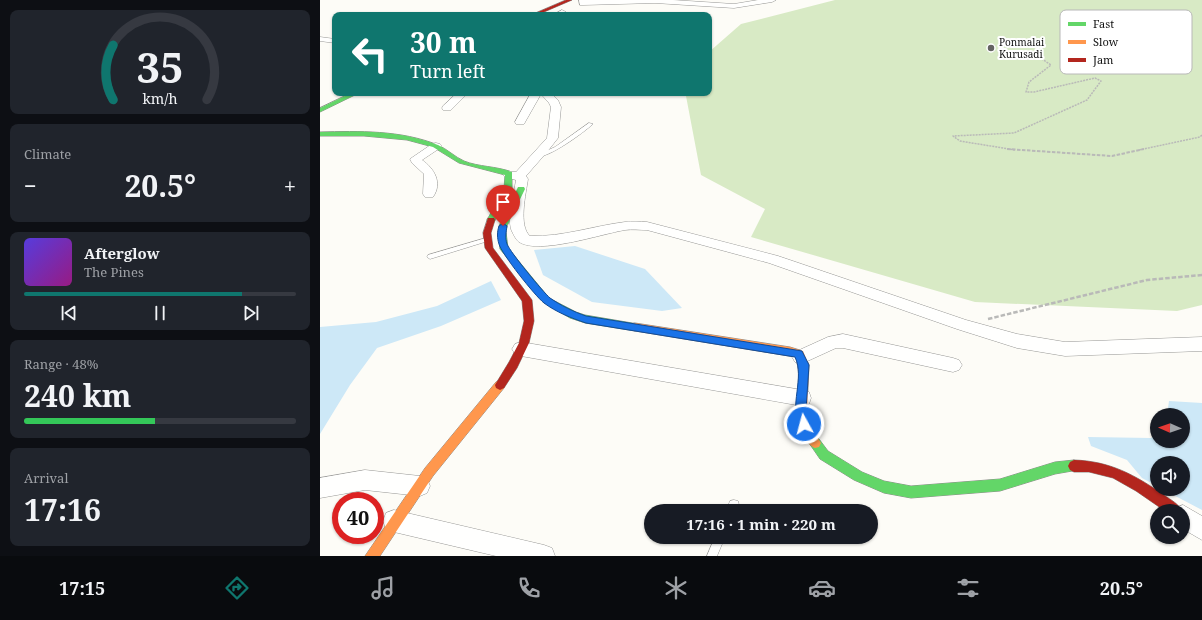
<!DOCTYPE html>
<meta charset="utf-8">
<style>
:root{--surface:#171b24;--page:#20242c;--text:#f1f3f6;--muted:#9ea1a6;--line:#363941;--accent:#0f766e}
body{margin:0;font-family:"Noto Serif",serif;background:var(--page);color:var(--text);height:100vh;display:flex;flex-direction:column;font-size:15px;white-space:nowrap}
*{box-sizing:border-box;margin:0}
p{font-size:13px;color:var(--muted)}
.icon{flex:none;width:22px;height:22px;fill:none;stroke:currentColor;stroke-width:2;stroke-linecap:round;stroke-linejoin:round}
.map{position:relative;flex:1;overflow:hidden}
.drawer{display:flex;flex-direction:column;gap:10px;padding:10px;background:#0d0f14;width:320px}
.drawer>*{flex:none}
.top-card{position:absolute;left:12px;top:12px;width:380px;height:84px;border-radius:8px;box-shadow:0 1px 3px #0004;background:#0f766e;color:#fff;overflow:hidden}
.needle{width:26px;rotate:272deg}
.fabs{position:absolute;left:830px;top:408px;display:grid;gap:8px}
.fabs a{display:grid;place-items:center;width:40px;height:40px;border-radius:50%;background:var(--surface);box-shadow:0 1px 3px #0004;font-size:20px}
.speed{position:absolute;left:12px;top:492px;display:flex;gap:8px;font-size:20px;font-weight:700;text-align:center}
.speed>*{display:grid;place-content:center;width:52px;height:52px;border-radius:50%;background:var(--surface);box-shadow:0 1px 3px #0004;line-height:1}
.speed .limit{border:6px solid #d22;background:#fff;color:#111}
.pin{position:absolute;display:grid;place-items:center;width:34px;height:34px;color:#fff;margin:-41px -17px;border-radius:50% 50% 50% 0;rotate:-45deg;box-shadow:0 0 4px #0007}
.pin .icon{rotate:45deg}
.me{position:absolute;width:44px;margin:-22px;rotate:353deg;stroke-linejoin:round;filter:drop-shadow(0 0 3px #0008)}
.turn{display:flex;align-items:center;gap:14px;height:84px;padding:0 12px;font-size:18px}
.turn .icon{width:52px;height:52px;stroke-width:2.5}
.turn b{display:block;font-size:28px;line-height:34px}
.big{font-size:30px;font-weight:700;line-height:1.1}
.drawer .tile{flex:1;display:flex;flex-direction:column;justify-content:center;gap:6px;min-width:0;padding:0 14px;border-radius:8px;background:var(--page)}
.drawer .dial{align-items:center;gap:0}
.dial svg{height:104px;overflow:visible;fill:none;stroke:var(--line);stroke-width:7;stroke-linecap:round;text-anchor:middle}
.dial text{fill:var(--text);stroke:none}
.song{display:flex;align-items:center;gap:12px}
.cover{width:48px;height:48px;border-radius:6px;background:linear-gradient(135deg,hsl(250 70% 55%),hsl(310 70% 35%))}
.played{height:4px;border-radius:2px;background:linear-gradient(90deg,var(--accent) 80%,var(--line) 80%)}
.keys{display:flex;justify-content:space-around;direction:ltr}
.heat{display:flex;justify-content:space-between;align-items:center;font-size:22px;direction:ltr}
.charge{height:6px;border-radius:3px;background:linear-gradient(90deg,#34c759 48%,var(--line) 0)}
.trip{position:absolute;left:324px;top:504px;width:234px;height:40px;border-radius:20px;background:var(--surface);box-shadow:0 1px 3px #0004;font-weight:700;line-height:40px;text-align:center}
.tabs{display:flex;height:64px;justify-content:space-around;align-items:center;background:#090b0e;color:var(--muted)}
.tabs .icon{width:28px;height:28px}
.tabs .on{color:var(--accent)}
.tabs b{font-size:18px;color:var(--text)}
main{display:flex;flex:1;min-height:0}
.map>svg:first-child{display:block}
</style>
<main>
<section class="drawer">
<div class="tile dial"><svg viewBox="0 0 100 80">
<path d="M14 69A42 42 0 1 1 86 69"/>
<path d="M14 69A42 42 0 0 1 14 27" stroke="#0f766e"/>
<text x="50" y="56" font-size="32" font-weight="700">35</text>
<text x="50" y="72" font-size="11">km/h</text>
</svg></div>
<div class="tile"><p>Climate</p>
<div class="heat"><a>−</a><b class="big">20.5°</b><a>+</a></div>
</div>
<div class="tile">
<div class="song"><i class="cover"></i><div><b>Afterglow</b><p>The Pines</p></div></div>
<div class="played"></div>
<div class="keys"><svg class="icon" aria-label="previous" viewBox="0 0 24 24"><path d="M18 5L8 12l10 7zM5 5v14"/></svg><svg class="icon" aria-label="pause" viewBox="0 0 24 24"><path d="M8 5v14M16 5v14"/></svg><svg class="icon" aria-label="next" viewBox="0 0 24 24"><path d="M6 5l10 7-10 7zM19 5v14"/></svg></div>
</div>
<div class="tile"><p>Range · 48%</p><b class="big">240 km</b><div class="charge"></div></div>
<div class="tile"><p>Arrival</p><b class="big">17:16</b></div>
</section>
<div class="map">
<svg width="882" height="556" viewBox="0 0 882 556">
<rect width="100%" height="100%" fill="#fdfcf7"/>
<polygon fill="#d8eac5" points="515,0 882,0 882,305 857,311 655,302 431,237 445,209 381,175 366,96 367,93 389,93 389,52 421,24"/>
<g fill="#cde8f7">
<polygon points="255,246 325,269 362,308 342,311 272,302 223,275 214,250"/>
<polygon points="171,281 181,300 121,326 57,348 30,385 0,434 0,327 56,322 117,306"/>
<polygon points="849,401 882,403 882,510 842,489 863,489 863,463 837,463 837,486 822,478 807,460 771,446 768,437 831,438 837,434 837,441 863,441 863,415 847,415"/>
</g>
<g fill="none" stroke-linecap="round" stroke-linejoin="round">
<g stroke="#979795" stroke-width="1">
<g id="lane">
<path d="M269 123 273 124C263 133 229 158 216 157L215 156 235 147Z"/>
<polygon points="166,238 169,240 168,241 110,259 107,257 108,255"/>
<polygon points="414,500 418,501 419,505 416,511 406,511 410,501"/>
<polygon points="395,537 405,537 397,556 387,556"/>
</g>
</g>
<g stroke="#979795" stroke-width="1">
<g id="street">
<polygon points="259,0 353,0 414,4 438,0 456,0 452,2 414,8 335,3 263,5 260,5"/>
<polygon points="242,10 246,12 242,15 233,15"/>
<polygon points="0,37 15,39 15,43 0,41"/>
<polygon points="137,93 148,93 131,110 123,110 122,108 123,106"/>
<path d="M211 93H231L238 100 241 107 238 138 227 152 206 176 208 179C206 193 198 226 210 236 243 237 273 226 305 222 312 221 320 222 327 222L458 256 646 320 697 334 745 342 882 337V351L745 356 697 348 637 329 449 263 327 230C320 230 312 229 305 230 281 234 219 255 199 242 196 240 192 232 191 229 187 214 194 194 196 180L185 177 183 174 185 171 196 172 227 138 231 107 229 103 221 94 204 124H196L195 122Z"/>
<path d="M116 143 120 144 122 146 120 148 102 160C114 168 123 183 113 197H105L103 194 104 174 92 163 90 159 112 144Z"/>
<polygon points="523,334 633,358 639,360 642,365 639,370 633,372 523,348 516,348 481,364 475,362 472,357 475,352 508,337"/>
<polygon points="201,342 482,390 489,392 491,398 489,404 482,406 201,356 195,354 192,349 195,344"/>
<polygon points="45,470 100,476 107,479 110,486 107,493 100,496 45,490 0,498 0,478"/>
<polygon points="863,505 882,516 882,540 863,529 863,511 854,511 855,508"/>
<polygon points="74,510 224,545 232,548 235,556 176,556 74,532 66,529 63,521 66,513"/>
</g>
</g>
<g stroke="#8e8d8b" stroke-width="1">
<g id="fast">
<polygon points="31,93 39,93 0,112 0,108"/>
<path d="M0 132C39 131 81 130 118 145 127 149 135 157 144 161 159 167 176 166 192 172V189L174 222H168L167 220 184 189 185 175 139 163 113 147 87 140 44 136H0Z"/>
<polygon points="198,187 204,187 205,189 187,226 186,232 188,248 229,298 256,312 265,315 318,324 320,327 318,330 315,331 265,323 250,318 223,302 180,249 178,232 179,226"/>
<polygon points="495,438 499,439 508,451 542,472 564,481 591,486 680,479 735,462 754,460 758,462 760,466 758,470 735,474 680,491 591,498 564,493 534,480 500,459 489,443 491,439"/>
</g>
</g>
<g stroke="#8e8d8b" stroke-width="1">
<g id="slow">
<path d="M315 323 470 347 483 351 489 365 487 410 490 426 501 443 499 447 495 448C490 446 488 442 485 438 466 409 486 382 475 357L315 331 312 330 310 327 312 324Z"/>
<polygon points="180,380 184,382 185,385 184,388 113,476 60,556 45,556 105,468 176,382"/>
</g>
</g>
<g stroke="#8e8d8b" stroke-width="1">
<g id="jam">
<polygon points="246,0 252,0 217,15 211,15"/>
<polygon points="168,218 174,218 175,220 171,233 173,248 212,300 214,321 209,343 197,368 184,388 180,390 176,388 175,385 189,362 199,343 204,321 202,301 165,248 163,233"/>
<path d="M754 460C790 461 815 475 844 495 851 500 859 504 862 511H845L816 491 793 478 769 472H754L750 470 748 466 750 462Z"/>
</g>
</g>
<g stroke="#b9b9b8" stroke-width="1.5" stroke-dasharray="2 1" stroke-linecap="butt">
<polyline points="695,150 640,141 633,136 694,133 767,100 781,81 775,78 714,92 706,92 709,82 731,65 719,57 696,53"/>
<polyline points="819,150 880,137 882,135"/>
</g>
<polyline stroke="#b9b9b8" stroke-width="2" stroke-dasharray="3.5 1.5" stroke-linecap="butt" points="687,149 792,156 824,149"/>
<polyline stroke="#b9b9b8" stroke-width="2.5" stroke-dasharray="4.5 2" stroke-linecap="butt" points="668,319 827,280 882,275"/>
<use href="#lane" fill="#fffffe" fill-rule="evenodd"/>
<use href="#street" fill="#fffffe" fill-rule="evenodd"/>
<use href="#fast" fill="#63d668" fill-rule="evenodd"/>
<use href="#slow" fill="#ff974d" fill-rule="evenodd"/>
<use href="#jam" fill="#b3261e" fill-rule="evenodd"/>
</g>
<path fill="#1a73e8" stroke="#114b97" d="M183 223 187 226C186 232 185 238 187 244 190 252 223 292 230 298 240 305 254 312 266 316L482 351 489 365 486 410 489 424 488 428 484 429 479 428C469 405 485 378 475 357L266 323C251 318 236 312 224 303 215 296 181 253 179 244 177 238 177 232 179 226Z"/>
<circle fill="#646362" stroke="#fff" stroke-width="1.5" cx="671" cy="48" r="4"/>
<g text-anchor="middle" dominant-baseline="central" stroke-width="4" stroke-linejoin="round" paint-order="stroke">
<g font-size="10" fill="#111" stroke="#fff" text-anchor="start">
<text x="679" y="42">Ponmalai<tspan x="679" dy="12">Kurusadi</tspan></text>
</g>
</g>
<rect x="740" y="10" width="132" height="64" rx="6" fill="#fff" stroke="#b8b8b8" stroke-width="1"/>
<rect x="748" y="22" width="18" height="4" fill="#63d668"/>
<rect x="748" y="40" width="18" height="4" fill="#ff974d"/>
<rect x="748" y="58" width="18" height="4" fill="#b3261e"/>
<g font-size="11" fill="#111">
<text x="773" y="28">Fast</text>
<text x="773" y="46">Slow</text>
<text x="773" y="64">Jam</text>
</g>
</svg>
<div class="fabs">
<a><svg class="needle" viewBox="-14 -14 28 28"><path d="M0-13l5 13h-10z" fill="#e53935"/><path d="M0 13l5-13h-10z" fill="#9ea1a6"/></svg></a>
<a><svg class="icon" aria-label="sound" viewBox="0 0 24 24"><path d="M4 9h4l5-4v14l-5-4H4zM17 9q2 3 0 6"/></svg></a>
<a><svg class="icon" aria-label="search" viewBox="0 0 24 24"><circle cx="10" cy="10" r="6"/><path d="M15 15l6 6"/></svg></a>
</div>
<div class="speed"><div class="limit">40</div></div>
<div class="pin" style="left:183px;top:226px;background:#d93025"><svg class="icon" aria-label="arrive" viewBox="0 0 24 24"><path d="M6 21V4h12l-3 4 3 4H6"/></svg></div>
<svg class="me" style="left:484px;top:424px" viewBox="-20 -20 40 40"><circle r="17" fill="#1a73e8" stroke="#fff" stroke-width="3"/><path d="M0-11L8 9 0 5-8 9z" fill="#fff"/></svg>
<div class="trip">17:16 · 1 min · 220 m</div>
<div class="top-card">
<div class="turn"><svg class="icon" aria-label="left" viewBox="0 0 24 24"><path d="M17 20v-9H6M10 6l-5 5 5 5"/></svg><div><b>30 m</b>Turn left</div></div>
</div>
</div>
</main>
<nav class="tabs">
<b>17:15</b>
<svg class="icon on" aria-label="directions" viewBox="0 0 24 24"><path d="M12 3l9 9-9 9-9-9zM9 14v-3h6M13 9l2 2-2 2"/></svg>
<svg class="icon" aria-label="music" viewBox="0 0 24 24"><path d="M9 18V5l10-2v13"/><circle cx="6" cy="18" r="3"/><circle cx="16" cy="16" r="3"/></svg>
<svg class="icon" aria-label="phone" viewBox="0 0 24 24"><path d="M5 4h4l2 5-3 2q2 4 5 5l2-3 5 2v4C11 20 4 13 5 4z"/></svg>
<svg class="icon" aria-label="climate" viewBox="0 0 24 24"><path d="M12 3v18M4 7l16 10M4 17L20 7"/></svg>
<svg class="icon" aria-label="car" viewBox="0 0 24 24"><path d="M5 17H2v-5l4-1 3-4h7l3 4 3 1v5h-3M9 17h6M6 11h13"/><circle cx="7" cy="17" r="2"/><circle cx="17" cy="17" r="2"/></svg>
<svg class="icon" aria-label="filters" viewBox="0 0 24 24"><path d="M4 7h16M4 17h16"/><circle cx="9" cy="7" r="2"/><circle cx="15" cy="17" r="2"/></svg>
<b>20.5°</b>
</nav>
